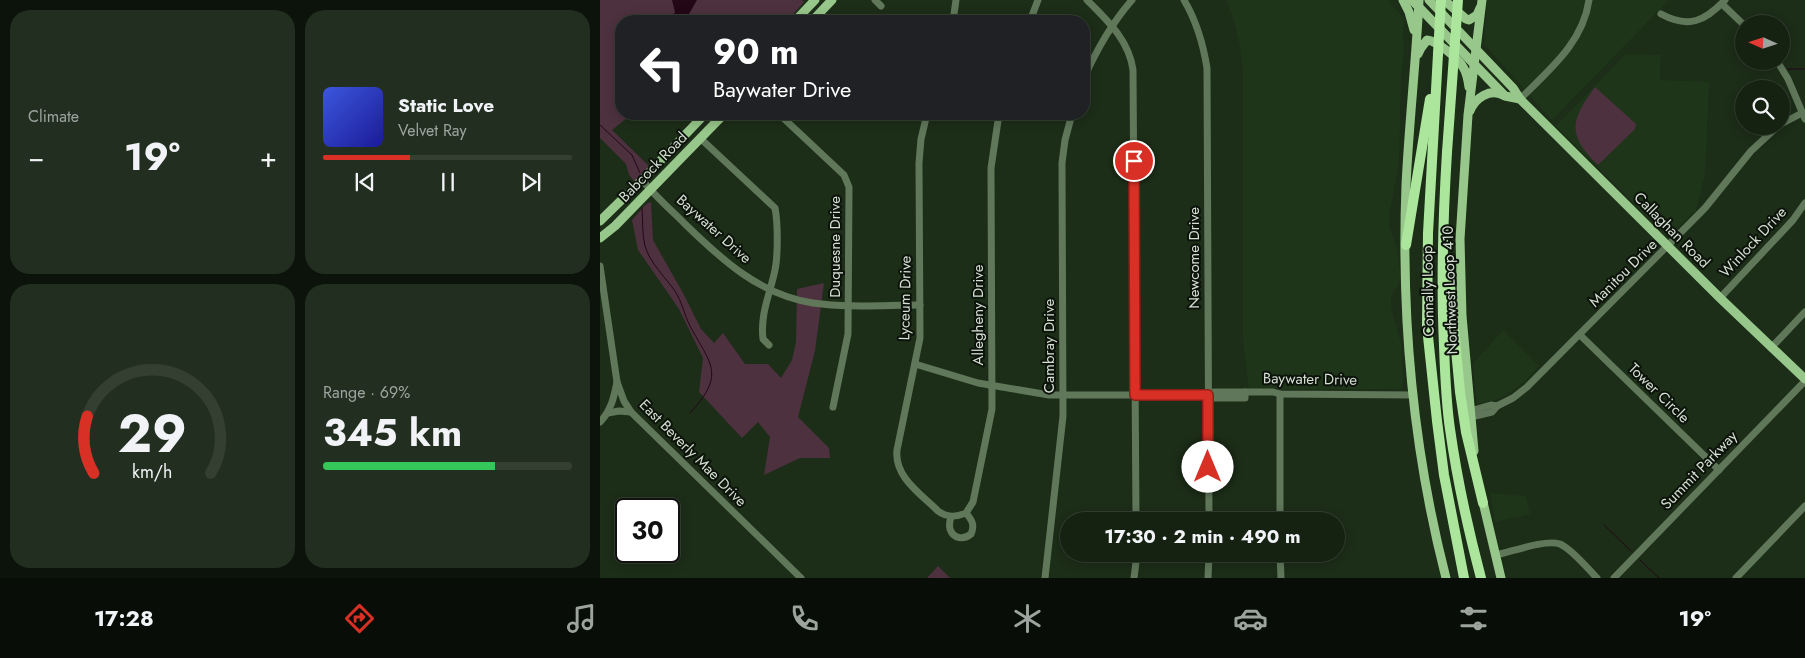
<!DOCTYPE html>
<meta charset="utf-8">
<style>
:root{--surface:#152212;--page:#222f20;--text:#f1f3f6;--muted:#9da49f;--line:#343f32;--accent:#d93025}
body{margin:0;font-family:Jost,sans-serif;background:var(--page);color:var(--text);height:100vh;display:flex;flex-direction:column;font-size:19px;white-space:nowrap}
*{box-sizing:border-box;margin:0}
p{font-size:16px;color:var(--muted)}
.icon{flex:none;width:28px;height:28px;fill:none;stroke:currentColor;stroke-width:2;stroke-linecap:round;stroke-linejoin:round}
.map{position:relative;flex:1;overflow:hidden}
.drawer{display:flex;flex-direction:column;gap:10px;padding:10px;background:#0c130a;width:600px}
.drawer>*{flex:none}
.guide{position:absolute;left:15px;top:15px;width:475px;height:105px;border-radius:20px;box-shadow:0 2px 12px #0003,0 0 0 1px var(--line);background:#202124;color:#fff;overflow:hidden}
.needle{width:32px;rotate:273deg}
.buttons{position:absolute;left:1135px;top:15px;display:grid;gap:10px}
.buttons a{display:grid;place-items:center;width:55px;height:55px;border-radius:50%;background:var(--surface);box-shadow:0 2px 12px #0003,0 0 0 1px var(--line);font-size:25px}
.speed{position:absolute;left:15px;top:498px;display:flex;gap:10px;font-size:25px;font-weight:700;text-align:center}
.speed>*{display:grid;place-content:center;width:65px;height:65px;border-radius:50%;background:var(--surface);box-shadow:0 2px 12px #0003,0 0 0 1px var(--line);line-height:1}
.speed .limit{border:2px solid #111;border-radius:8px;background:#fff;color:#111}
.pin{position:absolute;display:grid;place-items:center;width:42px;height:42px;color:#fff;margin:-21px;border:2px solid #fff;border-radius:50%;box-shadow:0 1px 5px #0007}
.me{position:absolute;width:55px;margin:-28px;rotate:0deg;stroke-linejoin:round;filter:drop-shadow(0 0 4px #0008)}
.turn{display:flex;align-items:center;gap:18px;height:105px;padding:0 15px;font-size:22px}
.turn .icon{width:65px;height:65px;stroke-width:2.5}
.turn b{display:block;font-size:35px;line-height:42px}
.big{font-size:38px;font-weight:700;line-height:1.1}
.drawer .widget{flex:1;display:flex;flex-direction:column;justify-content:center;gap:8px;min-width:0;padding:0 18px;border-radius:20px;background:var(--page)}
.drawer .dial{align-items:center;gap:0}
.dial svg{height:130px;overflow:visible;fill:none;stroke:var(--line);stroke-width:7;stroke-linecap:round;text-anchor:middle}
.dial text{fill:var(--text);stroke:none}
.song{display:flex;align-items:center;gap:15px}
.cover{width:60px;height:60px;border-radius:8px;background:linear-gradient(135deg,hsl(230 70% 55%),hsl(240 70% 35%))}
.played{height:5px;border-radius:2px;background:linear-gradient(90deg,var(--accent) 35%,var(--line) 35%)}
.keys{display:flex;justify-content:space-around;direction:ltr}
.heat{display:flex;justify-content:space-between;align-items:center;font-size:28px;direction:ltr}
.charge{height:8px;border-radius:4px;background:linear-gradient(90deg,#34c759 69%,var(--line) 0)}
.drawer .tiles{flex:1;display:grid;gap:10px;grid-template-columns:repeat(2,1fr)}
.trip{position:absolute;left:460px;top:512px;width:285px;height:50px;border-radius:25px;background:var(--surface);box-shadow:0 2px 12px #0003,0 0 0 1px var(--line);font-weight:700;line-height:50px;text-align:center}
.menu{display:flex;height:80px;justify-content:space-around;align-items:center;background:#080e07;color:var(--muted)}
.menu .icon{width:35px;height:35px}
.menu .selected{color:var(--accent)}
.menu b{font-size:22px;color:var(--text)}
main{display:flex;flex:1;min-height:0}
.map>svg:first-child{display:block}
</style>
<main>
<section class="drawer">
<div class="tiles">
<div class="widget"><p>Climate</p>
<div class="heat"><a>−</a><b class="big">19°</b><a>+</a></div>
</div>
<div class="widget">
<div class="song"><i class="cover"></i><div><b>Static Love</b><p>Velvet Ray</p></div></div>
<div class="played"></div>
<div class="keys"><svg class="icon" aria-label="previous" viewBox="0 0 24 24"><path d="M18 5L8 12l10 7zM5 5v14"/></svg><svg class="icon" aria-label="pause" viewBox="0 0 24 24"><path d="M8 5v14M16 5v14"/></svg><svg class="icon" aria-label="next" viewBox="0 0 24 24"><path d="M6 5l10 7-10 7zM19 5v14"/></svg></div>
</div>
<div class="widget dial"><svg viewBox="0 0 100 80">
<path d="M14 69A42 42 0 1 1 86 69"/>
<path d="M14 69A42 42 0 0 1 10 34" stroke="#d93025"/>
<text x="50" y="56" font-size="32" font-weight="700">29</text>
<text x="50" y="72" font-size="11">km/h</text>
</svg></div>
<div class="widget"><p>Range · 69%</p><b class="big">345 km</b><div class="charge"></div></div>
</div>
</section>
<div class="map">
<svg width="1205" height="578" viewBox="0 0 1205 578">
<rect width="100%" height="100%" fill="#1c2d18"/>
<g fill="#1f351a">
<polygon points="626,0 789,0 791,5 805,19 803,38 804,48 801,77 799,160 790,212 789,227 796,245 801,277 798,286 791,295 791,308 801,343 803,380 801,389 649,390 643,339 643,71 640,46 634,21"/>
<polygon points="887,0 1069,0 952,120 884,44"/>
<polygon points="1026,54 1061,55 1060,80 1109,82 1105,174 1096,210 1068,237 956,126"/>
<polygon points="903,330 939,366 923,383 906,395 892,401 877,404 873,364"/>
<polygon points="890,493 926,496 930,514 895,522"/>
</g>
<g fill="#4d313f">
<polygon points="0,0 202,0 204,2 187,21 21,21 21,114 32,114 12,130 50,167 35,182 29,175 26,164 0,138"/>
<path d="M995 87 1036 124 1035 129 998 165C967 135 970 121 995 87Z"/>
<polygon points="51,202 53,240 83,293 101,329 114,343 123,333 145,364 168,364 181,378 192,360 196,342 197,289 224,283 215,351 198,417 229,448 230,458 200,458 164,475 170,437 158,422 142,438 99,392 103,358 79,309 38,250 32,220 46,204"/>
<polygon points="338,566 350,578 327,578"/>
</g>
<polygon fill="#240717" points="72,0 97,0 85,21 69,21 75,12"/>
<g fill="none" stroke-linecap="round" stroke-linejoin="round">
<g stroke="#240717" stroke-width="1">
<polyline points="1188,69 1205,69"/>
<polyline points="0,125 32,155 40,173"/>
<path d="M42 208C43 220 42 235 45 246 50 263 65 277 75 291 82 302 84 314 90 326 111 365 126 374 90 413"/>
<polyline points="1004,525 1031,551"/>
<polyline points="1040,560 1059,578"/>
</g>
<g stroke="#60775a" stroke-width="7">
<polyline points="275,0 281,6"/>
<path d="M487 0C507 20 529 40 533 70L536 521"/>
<path d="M584 0C597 22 603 43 607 68L609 521"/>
<polyline points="1122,4 1144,25"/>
<path d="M1061 14C1089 29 1105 21 1125 0"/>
<polyline points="353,21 356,0"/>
<polyline points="430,21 438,0"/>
<polyline points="1177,61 1188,79 1205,119"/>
<path d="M484 78C497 49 511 24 532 0"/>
<path d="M920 99C949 70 983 43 989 0"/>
<polyline points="179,114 244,175 249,187 248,334 233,407"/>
<path d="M327 114 321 139 319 163 320 338 297 450C294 477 321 494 338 511 347 518 356 517 366 513L373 502 392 409 391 168 399 114"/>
<polyline points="388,114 398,116"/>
<polyline points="1181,124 1202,113"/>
<path d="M100 138 175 208C178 223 178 256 175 270 170 294 160 314 163 339L169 345"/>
<path d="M42 180C55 196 71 210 85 224 122 260 160 295 213 303 248 308 285 305 320 305"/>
<polyline points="0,266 17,382 24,401 31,412 201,578"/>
<polyline points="1120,298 1193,220 1205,203"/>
<polyline points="980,335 1119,470"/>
<polyline points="1171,348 1205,312"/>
<polyline points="315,364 378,383 449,395 608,395 614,392 673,392 680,394 813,395"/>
<polyline points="680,394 680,521"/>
<polyline points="608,395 614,398 645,398 645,392"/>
<polyline points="870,411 891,405 897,406"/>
<polyline points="8,413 19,411 31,412"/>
<polyline points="871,417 892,412 897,406 913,398 927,387 1105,208 1151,151 1178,126"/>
<path d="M0 422C11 411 14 397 17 382"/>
<path d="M351 517C350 520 349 525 350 529 353 539 364 540 371 534 375 525 372 520 366 513"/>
<polyline points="680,554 681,578"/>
<path d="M896 555C911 552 945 539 960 544 972 549 988 569 997 578"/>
<polyline points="445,578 463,416 462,163 465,140 472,114"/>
<polyline points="534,578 537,554"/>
<polyline points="608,578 609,554"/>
<polyline points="1014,578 1205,381"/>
<polyline points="1136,578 1205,506"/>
</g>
<g stroke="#97c78a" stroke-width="9">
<polyline points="803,0 809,12 814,30"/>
<polyline points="812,0 905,96 920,99"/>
<path d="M819 0C816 62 809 123 806 185 801 317 813 450 846 578"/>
<polyline points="829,0 913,88 920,99 1120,298 1205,379"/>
<polyline points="844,0 866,19 869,20 877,15 880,8"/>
<polyline points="195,21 215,0"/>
<polyline points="212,21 232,0"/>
<path d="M818 54 821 48 827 40C837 41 858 58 863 67 867 73 868 80 869 87"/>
<path d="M870 111C875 98 890 88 903 95"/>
<polyline points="0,221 42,180 105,114"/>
<polyline points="0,238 15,226 124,114"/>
<polyline points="874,451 862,316 860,239 868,115 882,0"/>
<polyline points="882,498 901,578"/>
</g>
<g stroke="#ace69d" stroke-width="10">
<polyline points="838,54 828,233 827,327 837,421 844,475 864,578"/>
<path d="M847 152C843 217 841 281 844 346 845 373 846 402 850 429 857 479 868 529 881 578"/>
<polyline points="806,245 830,99"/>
<polyline points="849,275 860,392 866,432 883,503"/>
</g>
<g stroke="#ace69d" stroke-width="10">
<polyline points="838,54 841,0"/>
<polyline points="847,152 858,0"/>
</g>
</g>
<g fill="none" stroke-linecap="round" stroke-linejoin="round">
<g stroke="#8d1f18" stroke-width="12">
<polyline id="route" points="534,161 535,395 608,395 608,467"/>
</g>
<use href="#route" stroke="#d93025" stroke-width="9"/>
</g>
<g text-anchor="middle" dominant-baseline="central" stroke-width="4" stroke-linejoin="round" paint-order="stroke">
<g font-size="15" fill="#d4dfd2" stroke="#0c130a">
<text transform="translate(53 167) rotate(-46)">Babcock Road</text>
<text transform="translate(114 229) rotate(42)">Baywater Drive</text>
<text transform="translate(1072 230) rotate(45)">Callaghan Road</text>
<text transform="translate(1153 242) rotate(-47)">Winlock Drive</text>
<text transform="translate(235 247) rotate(-90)">Duquesne Drive</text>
<text transform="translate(594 258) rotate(-90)">Newcome Drive</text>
<text transform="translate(1023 273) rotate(-45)">Manitou Drive</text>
<text transform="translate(850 290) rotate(-92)">Northwest Loop 410</text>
<text transform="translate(828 291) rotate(-91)">Connally Loop</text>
<text transform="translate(305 298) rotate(-89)">Lyceum Drive</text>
<text transform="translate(378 315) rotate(-90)">Allegheny Drive</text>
<text transform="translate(449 346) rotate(-90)">Cambray Drive</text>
<text transform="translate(710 379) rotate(1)">Baywater Drive</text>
<text transform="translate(1059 393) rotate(44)">Tower Circle</text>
<text transform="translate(93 453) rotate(45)">East Beverly Mae Drive</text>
<text transform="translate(1099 470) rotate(-46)">Summit Parkway</text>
</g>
</g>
</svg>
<div class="buttons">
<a><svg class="needle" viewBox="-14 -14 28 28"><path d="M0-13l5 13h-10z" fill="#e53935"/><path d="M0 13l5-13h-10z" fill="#9da49f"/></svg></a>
<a><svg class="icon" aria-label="search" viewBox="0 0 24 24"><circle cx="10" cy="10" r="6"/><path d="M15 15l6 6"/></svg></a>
</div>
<div class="speed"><div class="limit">30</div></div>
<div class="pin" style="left:534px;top:161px;background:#d93025"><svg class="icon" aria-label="arrive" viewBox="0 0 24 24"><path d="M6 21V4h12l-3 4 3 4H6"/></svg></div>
<svg class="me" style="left:608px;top:467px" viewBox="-20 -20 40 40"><circle r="19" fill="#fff"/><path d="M0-13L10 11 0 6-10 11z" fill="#d93025"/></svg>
<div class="trip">17:30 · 2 min · 490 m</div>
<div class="guide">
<div class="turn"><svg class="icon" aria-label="left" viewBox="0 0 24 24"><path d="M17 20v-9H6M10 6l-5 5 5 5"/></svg><div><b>90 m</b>Baywater Drive</div></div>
</div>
</div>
</main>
<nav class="menu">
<b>17:28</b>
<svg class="icon selected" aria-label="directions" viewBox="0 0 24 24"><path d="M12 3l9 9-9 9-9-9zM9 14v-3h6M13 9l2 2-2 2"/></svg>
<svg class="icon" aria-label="music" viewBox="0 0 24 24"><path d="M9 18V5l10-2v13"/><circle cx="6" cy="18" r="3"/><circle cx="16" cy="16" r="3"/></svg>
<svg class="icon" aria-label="phone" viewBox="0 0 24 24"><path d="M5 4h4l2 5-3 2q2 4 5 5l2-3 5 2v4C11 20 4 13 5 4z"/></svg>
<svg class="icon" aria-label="climate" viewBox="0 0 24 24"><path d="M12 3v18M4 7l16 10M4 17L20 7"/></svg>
<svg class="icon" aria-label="car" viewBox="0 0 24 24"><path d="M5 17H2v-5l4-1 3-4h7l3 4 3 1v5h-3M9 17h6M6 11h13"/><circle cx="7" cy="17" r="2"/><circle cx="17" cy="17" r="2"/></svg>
<svg class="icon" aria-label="filters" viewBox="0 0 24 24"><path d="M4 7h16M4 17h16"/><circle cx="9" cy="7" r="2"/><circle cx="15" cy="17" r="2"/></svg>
<b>19°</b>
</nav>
